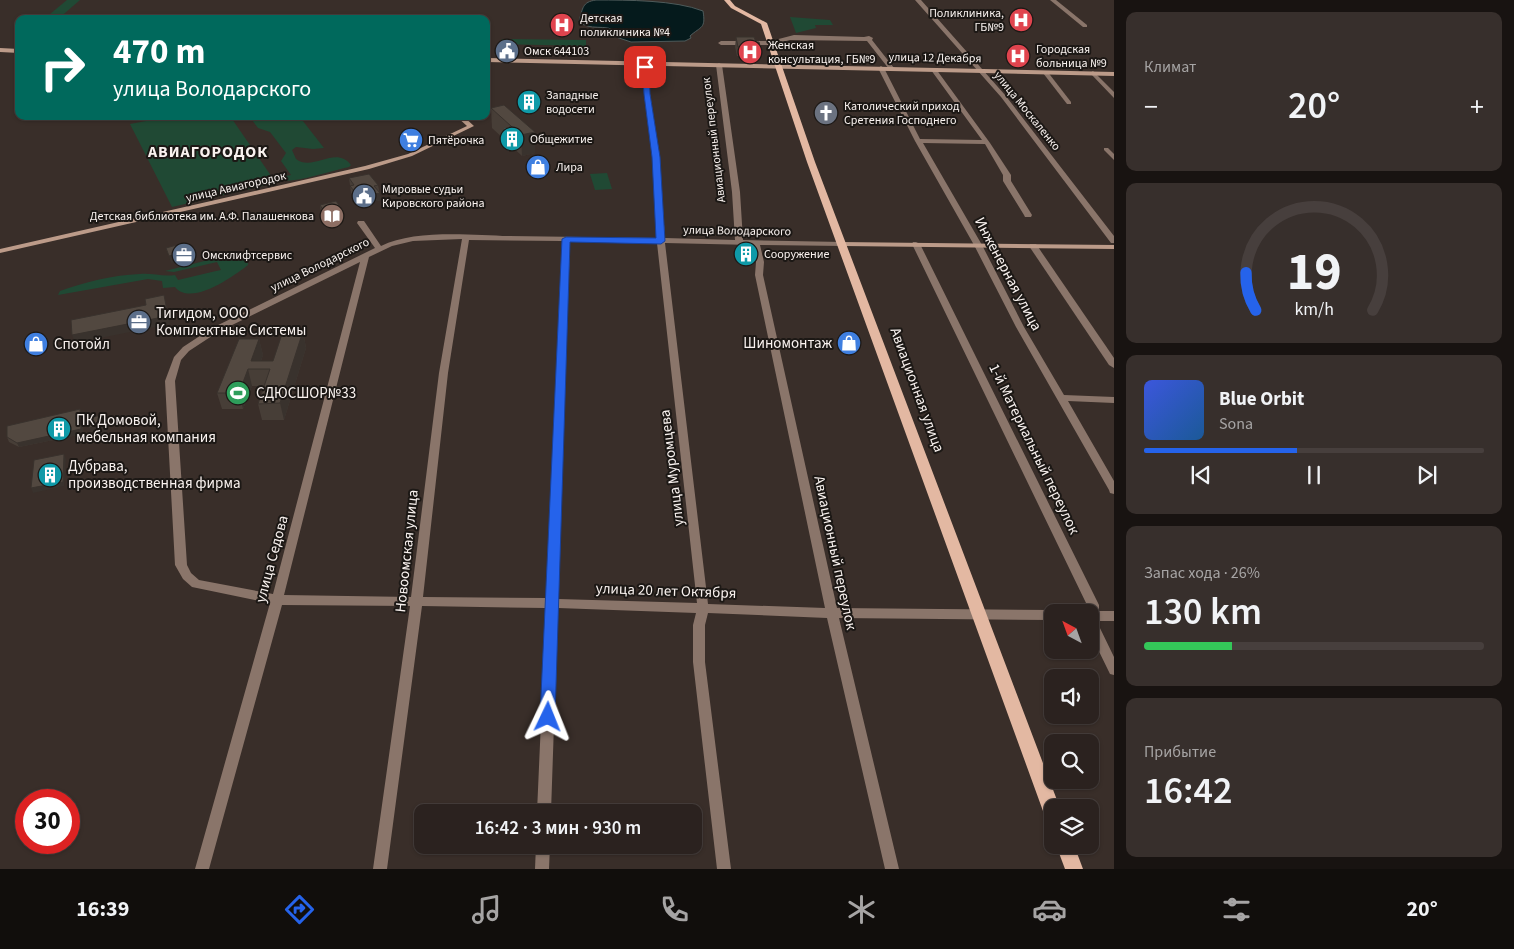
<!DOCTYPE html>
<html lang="ru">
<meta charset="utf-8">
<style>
:root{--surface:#2b221f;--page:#372f2c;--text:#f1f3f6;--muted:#a6a4a4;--line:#473f3d;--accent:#2563eb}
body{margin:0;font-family:"Source Sans 3",sans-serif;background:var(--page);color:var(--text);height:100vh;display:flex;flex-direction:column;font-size:19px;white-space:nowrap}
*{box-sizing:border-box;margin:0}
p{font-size:16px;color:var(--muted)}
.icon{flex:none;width:28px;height:28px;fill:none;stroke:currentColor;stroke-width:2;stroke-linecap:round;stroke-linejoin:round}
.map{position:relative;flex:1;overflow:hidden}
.panel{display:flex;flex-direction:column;gap:12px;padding:12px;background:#181311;width:400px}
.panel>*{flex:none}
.hud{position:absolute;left:15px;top:15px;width:475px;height:105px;border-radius:10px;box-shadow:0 1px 4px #0004,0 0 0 1px var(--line);background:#00695c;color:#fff;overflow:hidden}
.needle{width:32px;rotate:319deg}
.controls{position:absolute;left:1044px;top:604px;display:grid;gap:10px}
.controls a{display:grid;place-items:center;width:55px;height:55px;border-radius:10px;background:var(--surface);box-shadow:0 1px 4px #0004,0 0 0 1px var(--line);font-size:25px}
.speed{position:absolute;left:15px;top:789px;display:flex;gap:10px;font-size:25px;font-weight:700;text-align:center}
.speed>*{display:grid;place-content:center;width:65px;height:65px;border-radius:50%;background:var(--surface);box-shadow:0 1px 4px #0004,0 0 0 1px var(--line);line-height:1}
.speed .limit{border:8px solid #d22;background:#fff;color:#111}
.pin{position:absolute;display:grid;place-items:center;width:42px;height:42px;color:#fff;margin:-21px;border-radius:10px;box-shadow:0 2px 8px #0006}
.me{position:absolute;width:55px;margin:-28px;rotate:2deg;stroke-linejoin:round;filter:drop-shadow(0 0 4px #0008)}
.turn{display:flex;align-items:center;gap:18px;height:105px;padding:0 15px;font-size:22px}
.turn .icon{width:65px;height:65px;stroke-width:2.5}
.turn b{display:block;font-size:35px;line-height:42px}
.big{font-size:38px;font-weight:600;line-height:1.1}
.panel .widget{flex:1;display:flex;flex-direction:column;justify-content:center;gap:8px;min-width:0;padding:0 18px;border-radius:10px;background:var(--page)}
.panel .dial{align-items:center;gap:0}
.dial svg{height:130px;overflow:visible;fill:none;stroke:var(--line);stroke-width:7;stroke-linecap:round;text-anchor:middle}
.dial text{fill:var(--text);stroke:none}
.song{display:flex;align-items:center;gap:15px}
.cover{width:60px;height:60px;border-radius:8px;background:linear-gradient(135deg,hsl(230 70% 55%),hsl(210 70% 35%))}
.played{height:5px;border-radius:2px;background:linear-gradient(90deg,var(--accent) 45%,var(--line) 45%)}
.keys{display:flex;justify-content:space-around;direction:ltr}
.heat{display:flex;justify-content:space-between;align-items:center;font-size:28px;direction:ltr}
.charge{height:8px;border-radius:4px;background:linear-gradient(90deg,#34c759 26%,var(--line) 0)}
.trip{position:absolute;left:414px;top:804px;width:288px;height:50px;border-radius:10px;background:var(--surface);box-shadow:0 1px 4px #0004,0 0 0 1px var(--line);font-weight:600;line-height:50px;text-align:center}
.dock{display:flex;height:80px;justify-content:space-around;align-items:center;background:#110e0c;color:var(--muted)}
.dock .icon{width:35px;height:35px}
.dock .current{color:var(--accent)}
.dock b{font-size:22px;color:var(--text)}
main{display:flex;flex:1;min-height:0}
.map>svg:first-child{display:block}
</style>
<main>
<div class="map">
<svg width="1114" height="869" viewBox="0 0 1114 869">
<rect width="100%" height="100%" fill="#392e29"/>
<g fill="#204934">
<polygon points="67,0 80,0 58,19 44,19"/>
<polygon points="790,17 830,20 833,25 815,25 816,28 796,33"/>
<polygon points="502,39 586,40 586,46 501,44"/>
<polygon points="173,116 230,116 276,183 172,207 130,124"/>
<path d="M249 116H299L324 148 313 149 296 147 292 150 296 159C313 172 336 145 351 165L349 167C330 171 302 181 283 181 279 182 279 181 276 178L291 175 281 161 286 153 270 132 258 128Z"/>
<polygon points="607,173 612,189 595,190 590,174"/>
<path d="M228 255H234L248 262V265C234 276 191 307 175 287L163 288 162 281 148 279 58 295 60 291C85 282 113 275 140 274 152 273 163 277 175 275L178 280 216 271 221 270 217 262 174 272 165 271Z"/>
</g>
<path fill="#051a1c" stroke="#4e5b5b" d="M596 0C628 0 675 0 703 11 706 29 701 26 690 36L691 38 685 41 631 42 616 37 617 32C606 23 589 32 579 21 583 8 582 2 596 0Z"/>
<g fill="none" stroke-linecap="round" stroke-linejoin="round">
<g fill="#8a756a" fill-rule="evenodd">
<polygon points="915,0 921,0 1005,95 1114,236 1114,243 1111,243 1001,97"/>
<polygon points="1050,0 1056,0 1087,25 1087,27 1083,27"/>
<polygon points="794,35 864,37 869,36 873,38 872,40 894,68 889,69 867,41 790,40 771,45 721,45 718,43 721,41 771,41"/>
<path d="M645 61 648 63 650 94 659 157 665 238 735 240 732 192 716 65 719 63 722 65 740 192 743 240 843 242 847 244 843 246 760 245 764 262 763 275 837 608 1052 610 1057 612H1052V620L839 618 899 869H885L827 618 708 613 705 625V662L731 869H717L693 662V625L696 613 558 608 551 812H537L546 608 422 606 387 869H373L410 606 282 605 209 869H195L270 603 192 587 183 579 175 565 165 381 174 357 183 347 212 328 375 248 357 223 358 221H364L381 246C414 229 472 235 509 236 558 237 607 237 657 238L653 157 644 94 642 63ZM462 239 439 373 411 597 284 595 369 257 392 246 413 241ZM469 240 562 241 546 598 423 597 448 373ZM570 241 657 243 697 603 558 599ZM665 243 753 245 756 262 755 275 825 608 708 604ZM360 262 273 594 199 580 191 573 187 565 175 381 181 360 189 351 218 332Z"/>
<polygon points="881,66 884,68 920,139 982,140 931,70 936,69 990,143 1011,175 1011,181 1032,215 1031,217 1025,217 1024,215 1003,181 1003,175 985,144 923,143 982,245 1024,327 1064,395 1114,397 1114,403 1068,401 1114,481 1114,494 1110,493 1109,490 1016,327 974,245 915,141 878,68"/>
<polygon points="1043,71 1047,71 1071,102 1071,104 1067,104 1043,73"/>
<polygon points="1093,71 1114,92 1114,98 1091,74 1090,73"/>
<polygon points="1104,148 1108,148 1114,154 1114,160 1104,150"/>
<polygon points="913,242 916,242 920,244 1099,605 1099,611 1114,611 1114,621 1098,621 1098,624 1114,657 1114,675 1110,674 1090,633 1090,612 1086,612 1087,605 912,244"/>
<polygon points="1030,244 1036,244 1114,358 1114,368 1109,365 1029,246"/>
<polygon points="536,845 550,845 549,869 535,869"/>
</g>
<g fill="#bc9b89" fill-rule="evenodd">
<polygon points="0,48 19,49 19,53 0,52"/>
<polygon points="486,58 1114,72 1114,76 486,62"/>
<polygon points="456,116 463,116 474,126 412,156 369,169 0,253 0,249 365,166 408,154 467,126"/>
<polygon points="840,242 1114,245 1114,249 843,246 839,244"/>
</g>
<g fill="#e3b8a2" fill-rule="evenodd">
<polygon points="724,0 730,0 735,6 767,23 815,162 1060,808 1052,808 1052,819 1046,817 1043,811 807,162 761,24 731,8"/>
<polygon points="1056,845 1074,845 1083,869 1065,869"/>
</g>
</g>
<g fill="#473e37">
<polygon points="736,37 756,42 761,50 760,59 748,59 747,56 737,56 735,47"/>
<polygon points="491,108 535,132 535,153 522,156 492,128"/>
<polygon points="349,178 378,185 381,200 360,205 351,193"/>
<polygon points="320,205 345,220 328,224 321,213"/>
<polygon points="303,331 306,348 284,420 262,420 258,404 264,386 252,386 243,409 222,409 217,393 259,339 263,355 261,361 273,361"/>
<polygon points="82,413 83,434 19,447 9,442 7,437"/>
</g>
<g fill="#39322d">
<polygon points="535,132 535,153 522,156 521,135"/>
<polygon points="380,193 381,200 360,205 359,197"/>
<polygon points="344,212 345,220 328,224 327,216"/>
<polygon points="180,253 182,261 171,263 169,256"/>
<polygon points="164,295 170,324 75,343 72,335 168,316"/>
<polygon points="303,331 306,348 284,420 280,403"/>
<polygon points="259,339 263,355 258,369 251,361"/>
<polygon points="248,369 252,386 243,409 239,393"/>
<polygon points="80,409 82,413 83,434 19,447 17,443"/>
<polygon points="102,415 106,424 107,433 93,436 89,428"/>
<polygon points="64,454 66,459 64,486 33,493 31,488"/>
</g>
<g fill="#524840" stroke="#39322d">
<polygon points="736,37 754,37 756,42 759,42 761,50 749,50 748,47 738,47"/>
<polygon points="504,105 535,132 521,135 491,108"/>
<polygon points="369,174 378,185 374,186 380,193 359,197 350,186 354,185 349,178"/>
<polygon points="336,201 344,212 327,216 320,205"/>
<polygon points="177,245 180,253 169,256 166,248"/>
<polygon points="164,295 168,316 72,335 71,320 146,305 145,299"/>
<polygon points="283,331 303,331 280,403 258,404 270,369 248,369 239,393 217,393 239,339 259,339 251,361 273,361"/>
<polygon points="80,409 81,429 17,443 7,437 7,426"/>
<polygon points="102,415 103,425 89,428 88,418"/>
<polygon points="64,454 63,482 31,488 34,460"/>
</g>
<polygon fill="#2563eb" stroke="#184099" points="645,65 649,67 650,94 660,157 665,241 661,244 570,242 555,717 553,722 548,724 542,722 540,717 562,239 566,237 656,238 652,157 644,94 642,67"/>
<defs>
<g id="hospital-disc" transform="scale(1.25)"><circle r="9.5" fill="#e0444e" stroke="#1c1815"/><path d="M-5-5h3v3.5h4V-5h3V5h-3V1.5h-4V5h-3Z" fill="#fff"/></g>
<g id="civic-disc" transform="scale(1.25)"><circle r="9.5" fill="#5c6f8a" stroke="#1c1815"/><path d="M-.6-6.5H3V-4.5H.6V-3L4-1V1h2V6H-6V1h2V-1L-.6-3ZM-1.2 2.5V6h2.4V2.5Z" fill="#fff"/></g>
<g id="building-disc" transform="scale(1.25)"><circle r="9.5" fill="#0f9aa8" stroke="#1c1815"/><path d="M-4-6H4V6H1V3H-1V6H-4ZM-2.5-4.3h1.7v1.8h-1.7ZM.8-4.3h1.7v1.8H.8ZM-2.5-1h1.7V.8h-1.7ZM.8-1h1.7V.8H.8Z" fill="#fff"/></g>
<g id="church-disc" transform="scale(1.25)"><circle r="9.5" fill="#6b7280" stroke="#1c1815"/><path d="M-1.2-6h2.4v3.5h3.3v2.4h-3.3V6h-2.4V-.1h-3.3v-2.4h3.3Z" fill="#fff"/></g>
<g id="supermarket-disc" transform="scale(1.25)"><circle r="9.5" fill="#3f7fe0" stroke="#1c1815"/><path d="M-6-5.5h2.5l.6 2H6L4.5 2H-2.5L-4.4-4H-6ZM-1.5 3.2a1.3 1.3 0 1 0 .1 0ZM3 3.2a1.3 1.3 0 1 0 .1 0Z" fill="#fff"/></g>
<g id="shop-disc" transform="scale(1.25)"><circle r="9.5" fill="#3f7fe0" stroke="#1c1815"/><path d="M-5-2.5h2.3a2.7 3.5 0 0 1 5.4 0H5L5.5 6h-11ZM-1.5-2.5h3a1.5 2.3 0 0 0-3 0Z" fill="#fff"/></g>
<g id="library-disc" transform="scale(1.25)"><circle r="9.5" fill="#8d6e63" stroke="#1c1815"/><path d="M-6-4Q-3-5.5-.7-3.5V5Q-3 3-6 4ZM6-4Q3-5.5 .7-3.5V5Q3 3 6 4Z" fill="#fff"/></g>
<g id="office-disc" transform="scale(1.25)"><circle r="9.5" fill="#5c6f8a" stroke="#1c1815"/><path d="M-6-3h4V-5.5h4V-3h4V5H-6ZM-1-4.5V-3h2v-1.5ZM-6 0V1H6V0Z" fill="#fff"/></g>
<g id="stadium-disc" transform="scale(1.25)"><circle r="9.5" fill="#2e9e5b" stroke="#1c1815"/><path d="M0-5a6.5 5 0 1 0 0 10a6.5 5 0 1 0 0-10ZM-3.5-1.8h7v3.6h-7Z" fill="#fff"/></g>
</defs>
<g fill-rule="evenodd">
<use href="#hospital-disc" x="1021" y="20"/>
<use href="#hospital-disc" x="562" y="25"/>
<use href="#civic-disc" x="507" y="51"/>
<use href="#hospital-disc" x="750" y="52"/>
<use href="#hospital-disc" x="1018" y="56"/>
<use href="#building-disc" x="529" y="102"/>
<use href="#church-disc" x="826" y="113"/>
<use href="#building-disc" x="512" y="139"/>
<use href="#supermarket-disc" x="411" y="140"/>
<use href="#shop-disc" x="538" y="167"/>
<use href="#civic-disc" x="364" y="196"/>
<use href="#library-disc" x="332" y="216"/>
<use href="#building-disc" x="746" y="254"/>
<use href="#office-disc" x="184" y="255"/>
<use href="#office-disc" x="139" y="322"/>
<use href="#shop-disc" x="849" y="343"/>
<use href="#shop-disc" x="36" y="344"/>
<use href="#stadium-disc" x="238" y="393"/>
<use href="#building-disc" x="59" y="429"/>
<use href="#building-disc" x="50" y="475"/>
</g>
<g text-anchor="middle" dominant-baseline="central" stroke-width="4" stroke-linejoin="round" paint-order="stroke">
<g font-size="12" fill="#f9f2ef" stroke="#1c1815" text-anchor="start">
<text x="1004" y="13" text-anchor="end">Поликлиника,<tspan x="1004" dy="14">ГБ№9</tspan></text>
<text x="580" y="18">Детская<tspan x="580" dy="14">поликлиника №4</tspan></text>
<text x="768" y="45">Женская<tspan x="768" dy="14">консультация, ГБ№9</tspan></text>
<text x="1036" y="49">Городская<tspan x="1036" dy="14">больница №9</tspan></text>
<text x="524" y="51">Омск 644103</text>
<text x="546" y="95">Западные<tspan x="546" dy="14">водосети</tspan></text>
<text x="844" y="106">Католический приход<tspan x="844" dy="14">Сретения Господнего</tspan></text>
<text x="530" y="139">Общежитие</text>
<text x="428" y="140">Пятёрочка</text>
<text x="556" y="167">Лира</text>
<text x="382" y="189">Мировые судьи<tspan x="382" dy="14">Кировского района</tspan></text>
<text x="314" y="216" text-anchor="end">Детская библиотека им. А.Ф. Палашенкова</text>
<text x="764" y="254">Сооружение</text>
<text x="202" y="255">Омсклифтсервис</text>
</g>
<g font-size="12" fill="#f9f2ef" stroke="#1c1815">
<text transform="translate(935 58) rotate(1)">улица 12 Декабря</text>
<text transform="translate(1027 111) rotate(51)">улица Москаленко</text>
<text transform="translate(714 140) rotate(-97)">Авиационный переулок</text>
<text transform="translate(236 187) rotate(-13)">улица Авиагородок</text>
<text transform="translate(737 231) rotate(1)">улица Володарского</text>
<text transform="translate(320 265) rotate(-26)">улица Володарского</text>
</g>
<g font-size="15" fill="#f9f2ef" stroke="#1c1815">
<text transform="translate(1008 274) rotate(62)">Инженерная улица</text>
<text transform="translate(917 390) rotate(70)">Авиационная улица</text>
<text transform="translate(1034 449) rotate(64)">1-й Материальный переулок</text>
<text transform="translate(672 468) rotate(-97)">улица Муромцева</text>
<text transform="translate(407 551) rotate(-84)">Новоомская улица</text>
<text transform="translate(835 553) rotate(78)">Авиационный переулок</text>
<text transform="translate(272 559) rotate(-75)">улица Седова</text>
<text transform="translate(666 591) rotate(2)">улица 20 лет Октября</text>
</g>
<g font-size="15" fill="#f9f2ef" stroke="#1c1815" text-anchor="start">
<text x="156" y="313">Тигидом, ООО<tspan x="156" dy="17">Комплектные Системы</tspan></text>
<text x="832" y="343" text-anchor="end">Шиномонтаж</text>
<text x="54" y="344">Спотойл</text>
<text x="256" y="393">СДЮСШОР№33</text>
<text x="76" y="420">ПК Домовой,<tspan x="76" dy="17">мебельная компания</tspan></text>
<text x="68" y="466">Дубрава,<tspan x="68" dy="17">производственная фирма</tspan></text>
</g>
<g font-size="16" font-weight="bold" letter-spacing="1" fill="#f9f2ef" stroke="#1c1815">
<text x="208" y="152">АВИАГОРОДОК</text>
</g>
</g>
</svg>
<div class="controls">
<a><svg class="needle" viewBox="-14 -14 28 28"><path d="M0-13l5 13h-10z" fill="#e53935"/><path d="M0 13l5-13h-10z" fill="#a6a4a4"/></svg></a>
<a><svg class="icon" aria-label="sound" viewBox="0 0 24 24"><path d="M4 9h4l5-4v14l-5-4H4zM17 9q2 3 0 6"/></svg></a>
<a><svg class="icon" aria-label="search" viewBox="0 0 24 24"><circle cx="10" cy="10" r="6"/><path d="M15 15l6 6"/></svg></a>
<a><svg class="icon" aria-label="layers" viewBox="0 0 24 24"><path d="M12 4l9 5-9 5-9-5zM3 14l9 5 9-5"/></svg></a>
</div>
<div class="speed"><div class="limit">30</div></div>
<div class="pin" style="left:645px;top:67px;background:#d93025"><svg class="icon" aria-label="arrive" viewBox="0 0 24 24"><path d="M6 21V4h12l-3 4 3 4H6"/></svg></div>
<svg class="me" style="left:548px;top:717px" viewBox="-20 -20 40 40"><path d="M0-17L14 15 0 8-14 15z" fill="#2563eb" stroke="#fff" stroke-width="4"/></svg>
<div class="trip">16:42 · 3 мин · 930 m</div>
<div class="hud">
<div class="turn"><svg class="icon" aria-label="right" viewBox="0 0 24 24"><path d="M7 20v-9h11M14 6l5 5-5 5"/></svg><div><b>470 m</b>улица Володарского</div></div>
</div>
</div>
<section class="panel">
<div class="widget"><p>Климат</p>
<div class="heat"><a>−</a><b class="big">20°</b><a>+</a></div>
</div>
<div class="widget dial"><svg viewBox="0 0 100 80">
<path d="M14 69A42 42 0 1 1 86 69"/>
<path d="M14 69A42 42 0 0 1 8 46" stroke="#2563eb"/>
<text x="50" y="56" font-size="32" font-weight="700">19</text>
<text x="50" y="72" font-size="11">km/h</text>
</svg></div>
<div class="widget">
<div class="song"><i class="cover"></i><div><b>Blue Orbit</b><p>Sona</p></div></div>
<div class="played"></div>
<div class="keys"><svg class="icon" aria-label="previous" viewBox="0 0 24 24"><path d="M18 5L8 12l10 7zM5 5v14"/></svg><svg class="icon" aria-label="pause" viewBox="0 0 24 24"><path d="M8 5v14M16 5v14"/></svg><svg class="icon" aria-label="next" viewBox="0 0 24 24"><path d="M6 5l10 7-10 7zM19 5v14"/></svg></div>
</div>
<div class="widget"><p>Запас хода · 26%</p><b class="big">130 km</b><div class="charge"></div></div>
<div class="widget"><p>Прибытие</p><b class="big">16:42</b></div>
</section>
</main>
<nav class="dock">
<b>16:39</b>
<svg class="icon current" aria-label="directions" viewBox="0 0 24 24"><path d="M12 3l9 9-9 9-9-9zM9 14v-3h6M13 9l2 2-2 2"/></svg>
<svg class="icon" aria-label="music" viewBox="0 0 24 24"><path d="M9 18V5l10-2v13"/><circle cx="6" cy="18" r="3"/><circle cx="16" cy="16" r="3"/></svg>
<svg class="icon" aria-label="phone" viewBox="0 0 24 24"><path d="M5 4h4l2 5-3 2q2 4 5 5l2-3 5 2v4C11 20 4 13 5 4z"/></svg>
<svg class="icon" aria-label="climate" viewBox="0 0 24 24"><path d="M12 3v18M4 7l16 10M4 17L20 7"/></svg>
<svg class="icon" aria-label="car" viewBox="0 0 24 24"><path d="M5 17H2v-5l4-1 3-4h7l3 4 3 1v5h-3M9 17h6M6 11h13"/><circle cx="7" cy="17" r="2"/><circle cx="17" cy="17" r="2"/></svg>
<svg class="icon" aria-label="filters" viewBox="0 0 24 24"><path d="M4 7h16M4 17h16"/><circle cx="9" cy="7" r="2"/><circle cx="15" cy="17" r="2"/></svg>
<b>20°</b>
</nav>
